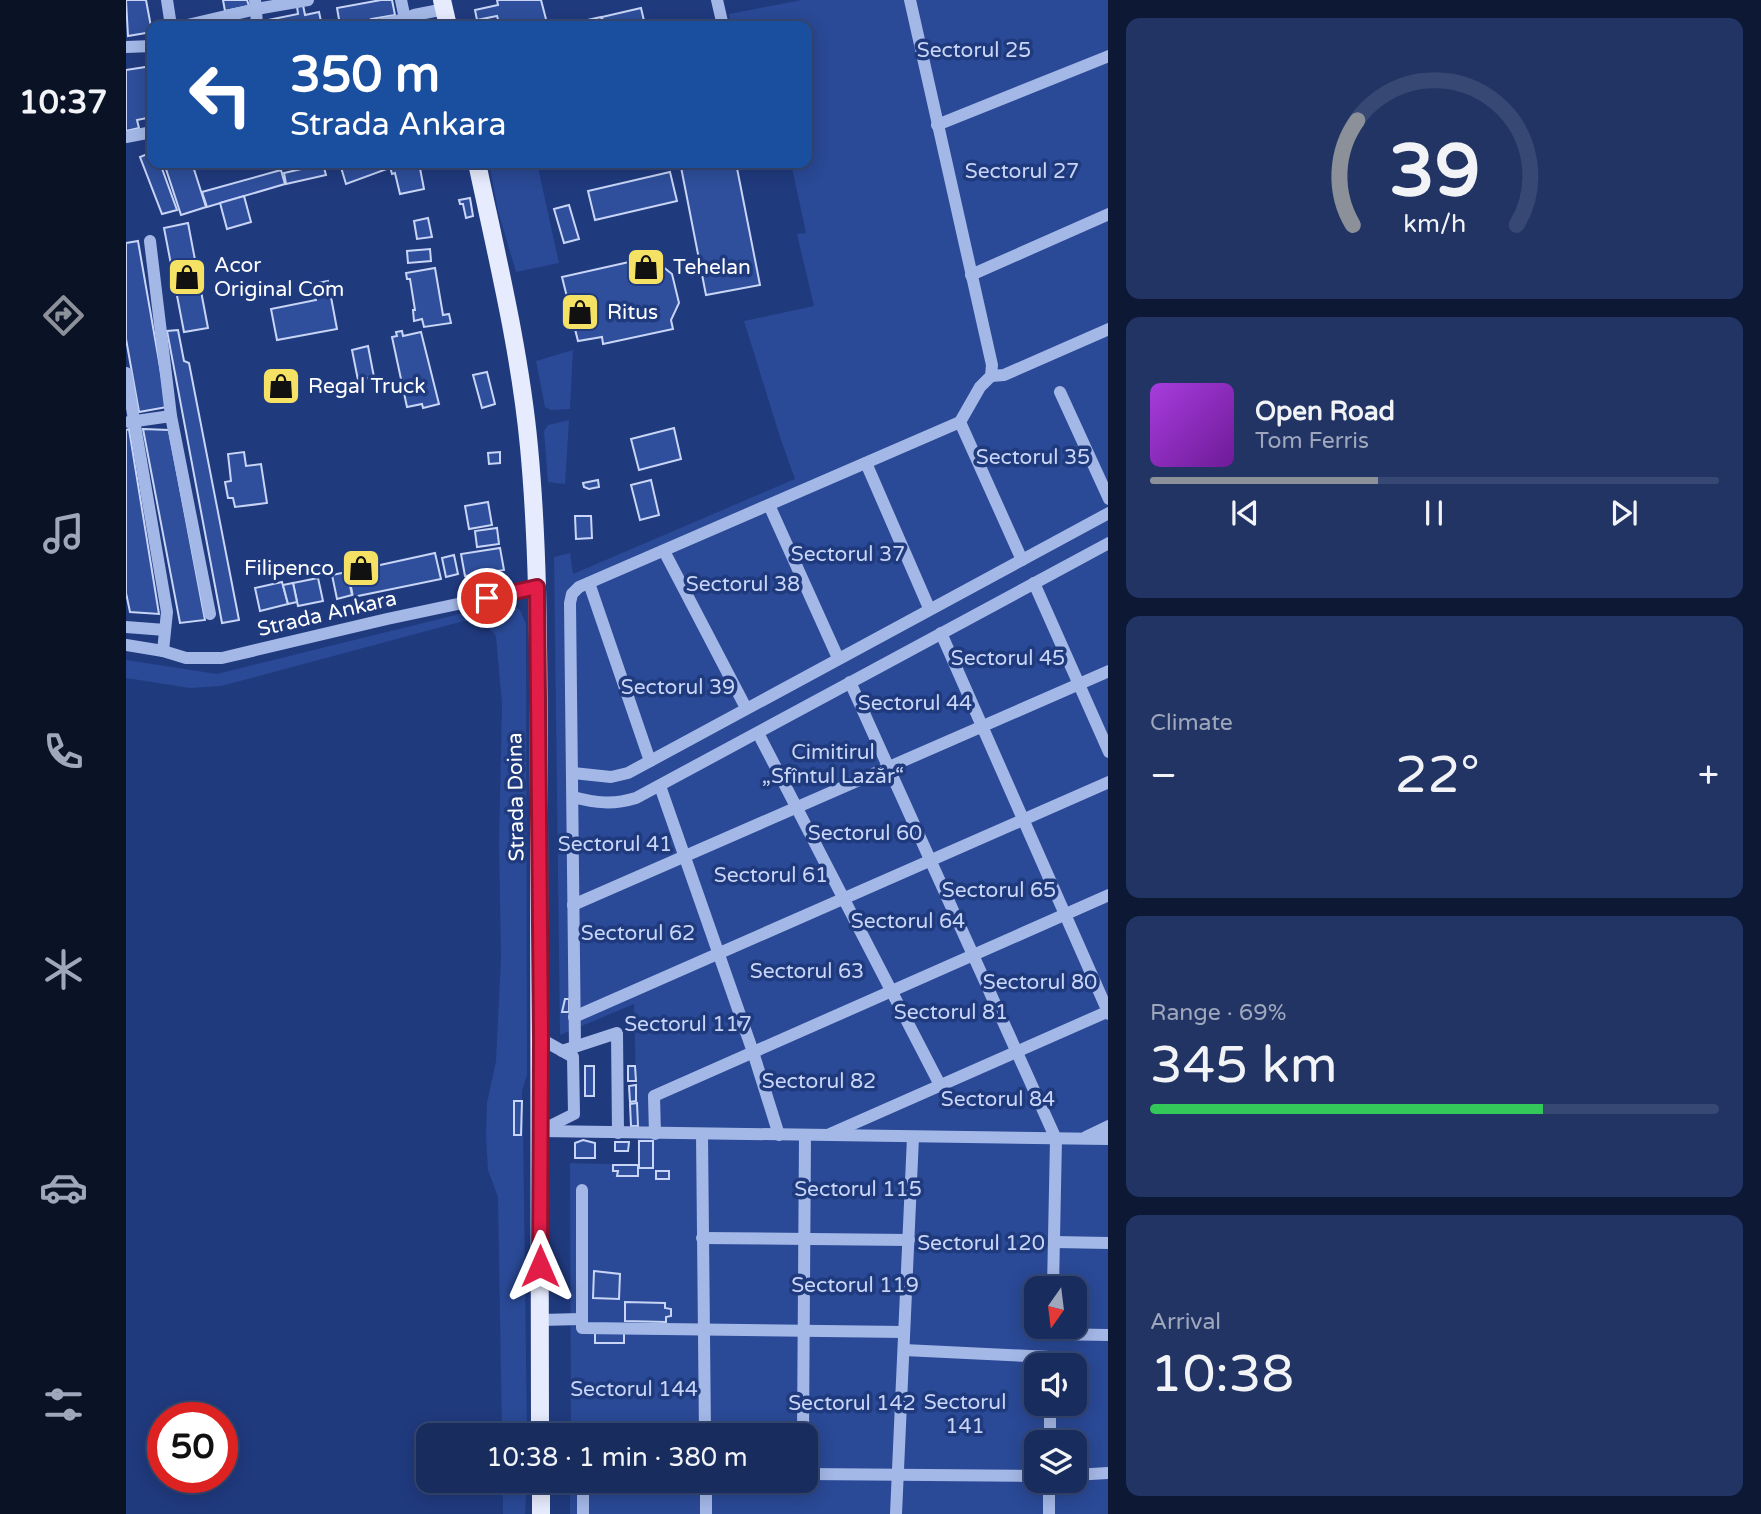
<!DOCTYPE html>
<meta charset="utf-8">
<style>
:root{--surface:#182c5e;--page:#213464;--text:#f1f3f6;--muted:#9fa7bc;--line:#364873;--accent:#8c9099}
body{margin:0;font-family:"Varela Round",sans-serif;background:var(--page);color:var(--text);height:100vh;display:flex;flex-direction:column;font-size:26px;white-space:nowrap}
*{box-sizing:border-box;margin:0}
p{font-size:23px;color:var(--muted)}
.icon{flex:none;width:38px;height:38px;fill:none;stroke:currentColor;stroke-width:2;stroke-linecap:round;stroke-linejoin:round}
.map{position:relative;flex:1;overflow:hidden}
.side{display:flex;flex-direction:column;gap:18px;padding:18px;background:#0d1834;width:653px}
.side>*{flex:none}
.hud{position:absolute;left:21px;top:21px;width:665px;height:147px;border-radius:14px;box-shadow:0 4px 18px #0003,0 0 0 2px var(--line);background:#1a4fa0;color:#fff;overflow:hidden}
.needle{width:46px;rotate:194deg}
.fabs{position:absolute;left:898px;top:1276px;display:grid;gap:14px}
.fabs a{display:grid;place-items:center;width:63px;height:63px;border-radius:14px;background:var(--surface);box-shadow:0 4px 18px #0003,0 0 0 2px var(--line);font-size:35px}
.speed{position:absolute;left:21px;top:1402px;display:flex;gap:14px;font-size:35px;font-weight:700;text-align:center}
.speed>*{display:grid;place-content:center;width:91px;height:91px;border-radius:50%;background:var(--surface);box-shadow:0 4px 18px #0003,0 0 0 2px var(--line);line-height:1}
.speed .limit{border:10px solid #d22;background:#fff;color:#111}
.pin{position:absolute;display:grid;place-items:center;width:60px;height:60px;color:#fff;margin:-30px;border:4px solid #fff;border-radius:50%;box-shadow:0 2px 7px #0007}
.me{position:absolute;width:77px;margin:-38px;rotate:0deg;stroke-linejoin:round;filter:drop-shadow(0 0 5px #0008)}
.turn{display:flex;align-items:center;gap:24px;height:147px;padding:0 28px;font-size:32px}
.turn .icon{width:91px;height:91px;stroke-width:2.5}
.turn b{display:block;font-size:49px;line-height:60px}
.big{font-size:52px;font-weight:600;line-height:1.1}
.side .card{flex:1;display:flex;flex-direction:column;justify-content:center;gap:10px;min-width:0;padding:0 24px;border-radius:14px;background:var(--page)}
.side .dial{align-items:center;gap:0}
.dial svg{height:182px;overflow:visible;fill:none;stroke:var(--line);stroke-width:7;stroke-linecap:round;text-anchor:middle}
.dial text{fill:var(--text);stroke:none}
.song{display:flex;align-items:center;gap:21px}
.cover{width:84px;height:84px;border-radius:10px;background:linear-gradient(135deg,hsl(280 70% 55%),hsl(280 70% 35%))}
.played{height:7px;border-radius:4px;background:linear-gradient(90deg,var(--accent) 40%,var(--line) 40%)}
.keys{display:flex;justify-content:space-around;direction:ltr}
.heat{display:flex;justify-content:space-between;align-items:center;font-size:38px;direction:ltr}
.charge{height:10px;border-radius:5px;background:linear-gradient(90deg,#34c759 69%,var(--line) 0)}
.trip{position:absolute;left:290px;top:1423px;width:402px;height:70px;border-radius:14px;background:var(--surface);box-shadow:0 4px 18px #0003,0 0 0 2px var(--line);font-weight:600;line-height:70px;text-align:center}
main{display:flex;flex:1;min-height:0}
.tabs{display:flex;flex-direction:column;width:126px;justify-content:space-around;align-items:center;background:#0a1226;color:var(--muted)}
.tabs .icon{width:49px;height:49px}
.tabs .active{color:var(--accent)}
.tabs b{font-size:32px;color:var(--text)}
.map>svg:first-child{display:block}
</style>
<main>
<nav class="tabs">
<b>10:37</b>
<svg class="icon active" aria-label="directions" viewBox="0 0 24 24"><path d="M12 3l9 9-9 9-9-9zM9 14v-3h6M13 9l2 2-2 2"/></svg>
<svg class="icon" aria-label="music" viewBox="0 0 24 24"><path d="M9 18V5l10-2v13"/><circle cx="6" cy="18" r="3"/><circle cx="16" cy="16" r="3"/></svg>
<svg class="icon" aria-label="phone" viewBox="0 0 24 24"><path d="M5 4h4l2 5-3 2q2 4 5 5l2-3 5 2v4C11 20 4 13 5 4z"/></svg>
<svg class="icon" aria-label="climate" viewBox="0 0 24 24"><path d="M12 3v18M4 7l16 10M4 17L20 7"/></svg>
<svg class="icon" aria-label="car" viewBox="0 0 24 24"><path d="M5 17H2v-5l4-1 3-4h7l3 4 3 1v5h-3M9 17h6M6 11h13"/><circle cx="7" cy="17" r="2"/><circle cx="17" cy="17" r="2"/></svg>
<svg class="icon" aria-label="filters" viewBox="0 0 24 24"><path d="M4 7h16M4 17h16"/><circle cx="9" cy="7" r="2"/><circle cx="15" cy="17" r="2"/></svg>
</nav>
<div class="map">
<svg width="983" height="1514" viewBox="0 0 983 1514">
<rect width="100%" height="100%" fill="#203a7e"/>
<g fill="#2a4996" fill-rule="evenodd">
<path d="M676 0H982V1514H444V1481L681 1480V1435H445L444 1163 512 1165 508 1004 434 1035 428 557 444 553 447 574 669 479 655 440 618 321 688 306 671 234 680 233 665 163H681V26H605L603 14ZM910 1288H948V1326H910ZM910 1365H948V1404H910ZM910 1442H948V1480H910Z"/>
<polygon points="363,163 411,163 433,263 390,272 372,211"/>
<polygon points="447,350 444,409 425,410 419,407 410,361"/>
<polygon points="443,420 439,484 422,482 418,431 422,425"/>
<path d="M382 602 394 610 400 624 401 1075 396 1091V1101H388L387 1120 397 1121 401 1435H376L372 1197 362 1170 360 1137 361 1103 370 1061 375 958 373 843 376 704 370 636C361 624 352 621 338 621L95 686 64 688 0 678V660L91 674Z"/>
<polygon points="377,1481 401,1481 399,1514 377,1514"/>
</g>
<g fill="#2f4f9c" stroke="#c8d5f6" stroke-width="2">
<polygon points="0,0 20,0 26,32 2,36"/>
<polygon points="97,0 121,0 123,6 99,11"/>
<polygon points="255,0 266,0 269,15 245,19 246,24 236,26 230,26 229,22 214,25 211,8"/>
<polygon points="371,0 415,0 421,23 416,24 417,26 374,26 371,16 351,20 349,10 372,5"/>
<polygon points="177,5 179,15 193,12 196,26 138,26 137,21 172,14 171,6"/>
<polygon points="515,8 519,25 478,26 476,17"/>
<polygon points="475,17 477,26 439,26 439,25"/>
<polygon points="26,66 26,117 11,120 13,128 0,131 0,70"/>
<polygon points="26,152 26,163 34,163 51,210 36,214 14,157"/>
<polygon points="38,163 66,163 80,207 55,215"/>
<polygon points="218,163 268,163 268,164 260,166 261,169 220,184 214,164"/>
<polygon points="271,163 293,163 298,189 274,194 269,173 266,174 264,167 271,165"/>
<polygon points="574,163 610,163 634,285 580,295 555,167"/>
<polygon points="197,164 200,175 160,184 158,173"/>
<polygon points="155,170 159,184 81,207 76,192"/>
<polygon points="544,172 551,201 469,220 462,191"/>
<polygon points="118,196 125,222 101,229 94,203"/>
<polygon points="344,198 347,216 340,218 337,204 334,204 333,200"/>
<polygon points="443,205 453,239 438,243 428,209"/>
<polygon points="302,218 306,237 291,239 288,221"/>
<polygon points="62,223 82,328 58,332 38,228"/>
<polygon points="12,241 41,407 13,412 0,339 0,243"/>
<polygon points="304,249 305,261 282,263 281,251"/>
<polygon points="530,256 531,262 546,274 553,303 545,320 547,329 477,344 476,337 452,341 436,277"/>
<polygon points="309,268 317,315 323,314 325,323 298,327 296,319 288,321 287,310 289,310 284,279 281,279 280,273"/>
<polygon points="202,281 211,329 151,340 145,309 190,300 187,284"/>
<polygon points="52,330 58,361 63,363 113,620 96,623 41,331"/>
<polygon points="276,331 277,336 295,332 313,404 297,408 296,404 281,407 266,337 271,336 270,332"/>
<polygon points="242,346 248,377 232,380 226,350"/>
<polygon points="361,372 369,404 356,408 347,375"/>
<polygon points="548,428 555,459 513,470 505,439"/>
<polygon points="3,429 33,614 4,612 0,593 0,430"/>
<polygon points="17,429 43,430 79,620 54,623"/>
<polygon points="118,452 120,466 135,464 141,503 109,507 107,498 102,498 99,482 105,481 102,454"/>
<polygon points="374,452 374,463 363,464 362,453"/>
<polygon points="472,480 473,487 463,489 458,487 457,483"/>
<polygon points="525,480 533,515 514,520 505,485"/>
<polygon points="362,502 366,525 343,529 339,506"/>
<polygon points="449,516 465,516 466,538 450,539"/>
<polygon points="371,528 373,544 351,547 349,531"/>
<polygon points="374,548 378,570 339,576 335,554"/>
<polygon points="309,553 315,579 227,597 222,572"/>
<polygon points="328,555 332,574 320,577 316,558"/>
<polygon points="221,572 226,595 211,599 206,575"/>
<polygon points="192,578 197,601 172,606 167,583"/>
<polygon points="156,582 162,604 134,611 129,588"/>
<polygon points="167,583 171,602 162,604 157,585"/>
<polygon points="439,999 443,999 443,1012 436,1012"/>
<rect x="459" y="1066" width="9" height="30"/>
<polygon points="502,1066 509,1066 510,1081 502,1081"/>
<polygon points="510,1085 510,1101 504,1102 503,1086"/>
<polygon points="388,1101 396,1101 395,1135 388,1135"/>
<polygon points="511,1103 512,1126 505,1126 504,1104"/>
<polygon points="457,1140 469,1143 469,1158 449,1158 449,1143"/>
<rect x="513" y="1141" width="14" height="27"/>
<polygon points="489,1142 503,1142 502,1151 489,1151"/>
<polygon points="487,1165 512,1165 512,1176 491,1176 492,1171 487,1171"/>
<rect x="530" y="1171" width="13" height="8"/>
<polygon points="468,1271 494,1274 493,1299 467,1298"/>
<polygon points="499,1302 539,1303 539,1308 545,1309 545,1316 540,1317 540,1322 499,1321"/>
<polygon points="498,1331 498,1343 469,1343 469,1332"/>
</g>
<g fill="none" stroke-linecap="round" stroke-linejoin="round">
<g stroke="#a4b8e7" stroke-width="12">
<polyline points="41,0 45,26"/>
<polyline points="591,0 597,26"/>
<polyline points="279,19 288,15 319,9"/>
<polyline points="57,26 130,9 129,0"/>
<polyline points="131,26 130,9 182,0"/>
<polyline points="246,26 279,19 275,0"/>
<polyline points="0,47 26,46"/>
<polyline points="811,125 983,56"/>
<polyline points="0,137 26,132"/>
<polyline points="24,241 45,416"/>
<polyline points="845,275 983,214"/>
<polyline points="0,373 41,612 37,651"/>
<polyline points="865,376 878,375 983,329"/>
<polyline points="934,392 983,499"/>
<polyline points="3,422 45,416 84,614"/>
<polyline points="834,422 896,560"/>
<polyline points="740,463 803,608"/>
<polyline points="643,505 712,658"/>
<polyline points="538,551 620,708"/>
<polyline points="463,583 524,761"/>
<polyline points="908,583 983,752"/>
<polyline points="0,627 39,630"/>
<polyline points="815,633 983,1014"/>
<polyline points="0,645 37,651 60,658 96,658 261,619 411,587"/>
<polyline points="724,682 930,1139 927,1288"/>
<polyline points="632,733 814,1085"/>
<polyline points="447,773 485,777 502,773 983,513"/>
<polyline points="534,786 627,1052 653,1135"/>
<path d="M447 797C470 803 487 805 510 798L983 543"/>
<polyline points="447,905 983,671"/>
<polyline points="448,1017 983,782"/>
<polyline points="415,1039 447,1057 448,1114 418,1129"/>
<polyline points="449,1047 444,603 446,594 453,587 834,422 854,387 865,376 866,365 784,0"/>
<polyline points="436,1051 491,1033 492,1133"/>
<polyline points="415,1131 983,1139"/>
<polyline points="529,1134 528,1096 983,895"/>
<polyline points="576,1134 579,1435"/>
<polyline points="704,1134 983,1011"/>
<polyline points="960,1137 983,1126"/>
<polyline points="456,1190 456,1328 778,1332"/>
<polyline points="576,1238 783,1240"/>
<polyline points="929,1242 983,1243"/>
<polyline points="414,1320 456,1319"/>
<polyline points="926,1334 983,1335"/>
<polyline points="778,1350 924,1357"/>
<polyline points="677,1435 679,1135"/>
<polyline points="924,1442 924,1404"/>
<polyline points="681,1474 910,1476"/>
<polyline points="948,1475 983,1473"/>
<polyline points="457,1480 457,1514"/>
<polyline points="580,1480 580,1514"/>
<polyline points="770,1514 787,1137"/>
<polyline points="923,1514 923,1480"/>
</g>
<g stroke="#e6ebfd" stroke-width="18">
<polyline points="316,0 322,26"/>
<path d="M351 163C371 257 394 351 403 447 414 564 412 682 413 800 415 1011 413 1223 414 1435"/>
<polyline points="415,1480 415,1514"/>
</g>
</g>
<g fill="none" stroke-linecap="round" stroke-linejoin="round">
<g stroke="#92132f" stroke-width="18">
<polyline id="route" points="361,598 411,587 415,1039 414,1266"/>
</g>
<use href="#route" stroke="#e11d48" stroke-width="12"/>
</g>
<defs>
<g id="shop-square" transform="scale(2.0125)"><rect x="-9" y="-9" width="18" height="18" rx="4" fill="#f5e265" stroke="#203a7e"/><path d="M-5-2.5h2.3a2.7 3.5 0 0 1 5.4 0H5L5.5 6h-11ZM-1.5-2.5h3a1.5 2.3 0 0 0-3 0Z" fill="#111"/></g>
</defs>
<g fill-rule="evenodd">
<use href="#shop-square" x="520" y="267"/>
<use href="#shop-square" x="61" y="277"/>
<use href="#shop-square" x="454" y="312"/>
<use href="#shop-square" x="155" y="386"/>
<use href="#shop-square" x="235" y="568"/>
</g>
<g text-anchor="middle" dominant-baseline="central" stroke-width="7" stroke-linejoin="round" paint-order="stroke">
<g font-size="21" fill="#c8d5f6" stroke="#203a7e">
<text x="848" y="50">Sectorul 25</text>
<text x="896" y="171">Sectorul 27</text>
<text x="907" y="457">Sectorul 35</text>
<text x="722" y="554">Sectorul 37</text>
<text x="617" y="584">Sectorul 38</text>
<text x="882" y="658">Sectorul 45</text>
<text x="552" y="687">Sectorul 39</text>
<text x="789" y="703">Sectorul 44</text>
<text x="707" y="752">Cimitirul<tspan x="707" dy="24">„Sfîntul Lazăr“</tspan></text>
<text x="739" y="833">Sectorul 60</text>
<text x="489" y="844">Sectorul 41</text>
<text x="645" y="875">Sectorul 61</text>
<text x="873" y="890">Sectorul 65</text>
<text x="782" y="921">Sectorul 64</text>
<text x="512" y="933">Sectorul 62</text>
<text x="681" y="971">Sectorul 63</text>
<text x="914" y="982">Sectorul 80</text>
<text x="825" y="1012">Sectorul 81</text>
<text x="562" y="1024">Sectorul 117</text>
<text x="693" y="1081">Sectorul 82</text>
<text x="872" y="1099">Sectorul 84</text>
<text x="732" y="1189">Sectorul 115</text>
<text x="855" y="1243">Sectorul 120</text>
<text x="729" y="1285">Sectorul 119</text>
<text x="508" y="1389">Sectorul 144</text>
<text x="839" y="1402">Sectorul<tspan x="839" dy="24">141</tspan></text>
<text x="726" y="1403">Sectorul 142</text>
</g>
<g font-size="21" fill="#fff" stroke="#203a7e" text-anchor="start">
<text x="88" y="265">Acor<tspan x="88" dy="24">Original Com</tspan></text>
<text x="547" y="267">Tehelan</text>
<text x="481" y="312">Ritus</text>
<text x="182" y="386">Regal Truck</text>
<text x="208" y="568" text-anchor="end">Filipenco</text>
</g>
<g font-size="21" fill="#fff" stroke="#203a7e">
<text transform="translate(201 614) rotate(-13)">Strada Ankara</text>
<text transform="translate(390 797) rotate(-91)">Strada Doina</text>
</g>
</g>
</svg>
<div class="fabs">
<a><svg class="needle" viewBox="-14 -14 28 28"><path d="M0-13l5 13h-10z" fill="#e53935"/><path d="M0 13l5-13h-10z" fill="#9fa7bc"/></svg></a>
<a><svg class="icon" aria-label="sound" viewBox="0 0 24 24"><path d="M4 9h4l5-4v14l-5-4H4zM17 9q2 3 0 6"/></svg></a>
<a><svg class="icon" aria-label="layers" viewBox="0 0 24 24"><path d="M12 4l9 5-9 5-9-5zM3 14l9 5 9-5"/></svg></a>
</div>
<div class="speed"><div class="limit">50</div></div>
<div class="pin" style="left:361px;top:598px;background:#d93025"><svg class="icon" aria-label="arrive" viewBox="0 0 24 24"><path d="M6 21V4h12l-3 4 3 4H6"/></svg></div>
<svg class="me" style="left:414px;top:1266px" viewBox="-20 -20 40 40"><path d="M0-17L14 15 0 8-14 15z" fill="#e11d48" stroke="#fff" stroke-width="4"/></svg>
<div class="trip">10:38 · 1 min · 380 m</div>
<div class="hud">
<div class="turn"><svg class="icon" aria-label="left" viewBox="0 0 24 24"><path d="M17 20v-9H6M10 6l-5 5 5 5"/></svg><div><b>350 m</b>Strada Ankara</div></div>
</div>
</div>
<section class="side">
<div class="card dial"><svg viewBox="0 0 100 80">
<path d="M14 69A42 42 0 1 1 86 69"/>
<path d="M14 69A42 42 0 0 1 16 23" stroke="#8c9099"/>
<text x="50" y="56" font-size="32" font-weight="700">39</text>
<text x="50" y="72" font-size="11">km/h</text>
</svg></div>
<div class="card">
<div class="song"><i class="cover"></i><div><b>Open Road</b><p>Tom Ferris</p></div></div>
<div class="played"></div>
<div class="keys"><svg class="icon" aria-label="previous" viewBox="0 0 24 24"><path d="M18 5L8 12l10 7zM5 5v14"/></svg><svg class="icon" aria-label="pause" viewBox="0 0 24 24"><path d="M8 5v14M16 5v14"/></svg><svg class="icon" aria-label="next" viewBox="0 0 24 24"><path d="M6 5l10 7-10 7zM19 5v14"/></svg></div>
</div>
<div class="card"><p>Climate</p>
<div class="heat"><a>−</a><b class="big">22°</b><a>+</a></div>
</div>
<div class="card"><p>Range · 69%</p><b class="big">345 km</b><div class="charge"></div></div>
<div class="card"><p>Arrival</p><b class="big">10:38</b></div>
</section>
</main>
